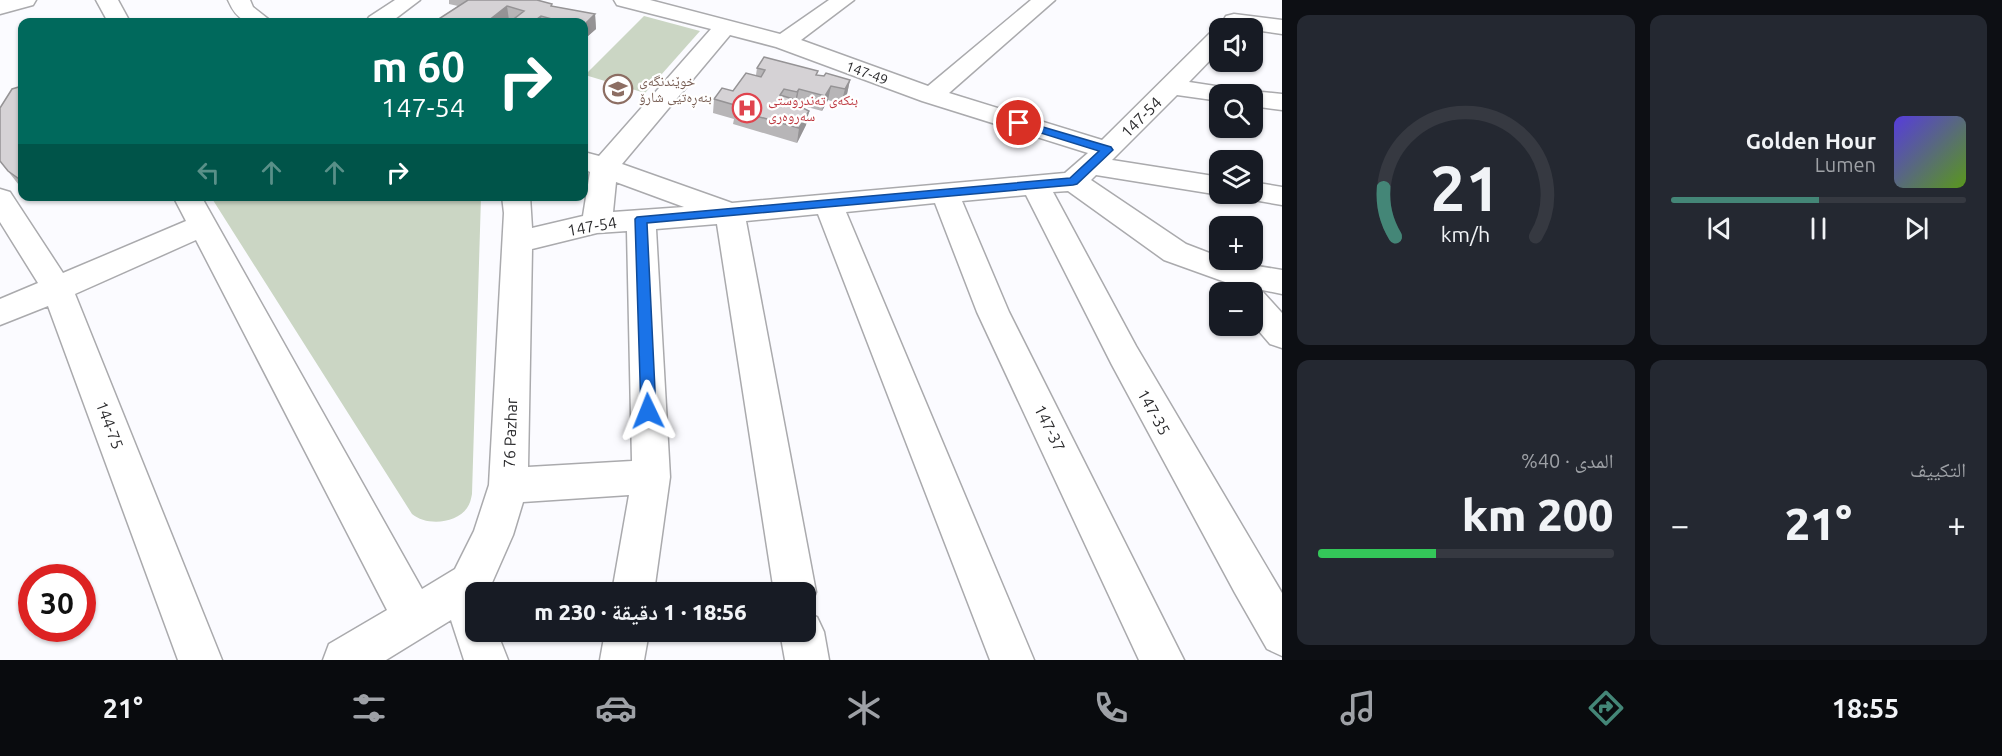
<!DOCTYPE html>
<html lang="ar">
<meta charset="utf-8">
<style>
:root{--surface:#171b24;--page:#242831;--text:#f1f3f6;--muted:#9ea1a6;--line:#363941;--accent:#448677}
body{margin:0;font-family:Ubuntu,"Noto Naskh Arabic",sans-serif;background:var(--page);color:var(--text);direction:rtl;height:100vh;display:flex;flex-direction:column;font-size:22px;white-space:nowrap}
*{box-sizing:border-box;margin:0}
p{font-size:20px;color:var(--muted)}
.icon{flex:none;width:33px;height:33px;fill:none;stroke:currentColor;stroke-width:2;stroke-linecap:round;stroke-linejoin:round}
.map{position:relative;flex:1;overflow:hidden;direction:ltr}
.details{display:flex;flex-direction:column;gap:15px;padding:15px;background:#0d0f14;width:720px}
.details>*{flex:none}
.hud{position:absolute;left:18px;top:18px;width:570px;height:183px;border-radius:12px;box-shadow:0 2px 4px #0004;direction:rtl;background:#00695c;color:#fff;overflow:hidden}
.buttons{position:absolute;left:1209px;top:18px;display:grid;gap:12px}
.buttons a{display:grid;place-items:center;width:54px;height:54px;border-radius:12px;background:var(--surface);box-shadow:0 2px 4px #0004;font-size:30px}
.speed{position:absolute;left:18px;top:564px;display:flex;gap:12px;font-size:30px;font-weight:700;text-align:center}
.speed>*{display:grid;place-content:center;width:78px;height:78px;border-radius:50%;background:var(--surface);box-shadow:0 2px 4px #0004;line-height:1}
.speed .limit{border:9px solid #d22;background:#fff;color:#111}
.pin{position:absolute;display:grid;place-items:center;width:51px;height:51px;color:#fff;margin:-26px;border:3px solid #fff;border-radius:50%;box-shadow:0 2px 6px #0007}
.me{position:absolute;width:66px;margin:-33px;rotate:358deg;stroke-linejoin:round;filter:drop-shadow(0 0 4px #0008)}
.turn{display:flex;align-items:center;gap:21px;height:126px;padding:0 24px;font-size:27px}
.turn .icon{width:78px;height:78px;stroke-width:2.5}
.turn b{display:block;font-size:42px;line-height:51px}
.lanes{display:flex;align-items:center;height:57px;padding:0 24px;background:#0003;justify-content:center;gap:30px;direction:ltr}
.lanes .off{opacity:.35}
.big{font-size:45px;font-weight:800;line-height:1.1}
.details .tile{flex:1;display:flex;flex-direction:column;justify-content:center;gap:9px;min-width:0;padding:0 21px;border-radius:12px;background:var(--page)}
.details .dial{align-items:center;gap:0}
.dial svg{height:156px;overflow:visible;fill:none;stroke:var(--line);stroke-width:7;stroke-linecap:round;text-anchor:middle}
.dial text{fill:var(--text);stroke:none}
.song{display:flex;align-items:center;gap:18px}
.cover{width:72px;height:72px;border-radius:9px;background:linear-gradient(135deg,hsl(250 70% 55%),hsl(90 70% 35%))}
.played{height:6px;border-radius:3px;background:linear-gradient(90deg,var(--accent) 50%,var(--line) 50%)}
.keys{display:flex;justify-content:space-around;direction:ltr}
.heat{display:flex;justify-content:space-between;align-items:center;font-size:33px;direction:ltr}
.charge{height:9px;border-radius:4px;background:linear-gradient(90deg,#34c759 40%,var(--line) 0)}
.details .tiles{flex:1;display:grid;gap:15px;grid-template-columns:repeat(2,1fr)}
.trip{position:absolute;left:465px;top:582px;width:351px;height:60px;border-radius:12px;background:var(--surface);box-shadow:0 2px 4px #0004;font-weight:800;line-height:60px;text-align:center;direction:rtl}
.dock{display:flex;height:96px;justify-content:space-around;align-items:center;background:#090b0e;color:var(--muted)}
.dock .icon{width:42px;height:42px}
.dock .active{color:var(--accent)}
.dock b{font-size:27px;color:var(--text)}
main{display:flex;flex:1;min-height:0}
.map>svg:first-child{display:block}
</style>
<main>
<section class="details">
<div class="tiles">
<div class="tile">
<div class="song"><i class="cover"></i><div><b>Golden Hour</b><p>Lumen</p></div></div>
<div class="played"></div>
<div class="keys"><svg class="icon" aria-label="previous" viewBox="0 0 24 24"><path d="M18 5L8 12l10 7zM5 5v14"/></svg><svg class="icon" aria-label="pause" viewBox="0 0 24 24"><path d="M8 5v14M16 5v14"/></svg><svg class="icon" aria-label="next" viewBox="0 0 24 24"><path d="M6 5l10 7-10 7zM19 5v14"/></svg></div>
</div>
<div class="tile dial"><svg viewBox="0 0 100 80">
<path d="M14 69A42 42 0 1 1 86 69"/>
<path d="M14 69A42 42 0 0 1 8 44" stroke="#448677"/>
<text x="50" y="56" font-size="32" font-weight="700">21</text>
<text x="50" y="72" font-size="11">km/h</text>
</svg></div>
<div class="tile"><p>التكييف</p>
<div class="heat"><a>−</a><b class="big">21°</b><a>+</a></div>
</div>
<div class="tile"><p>المدى · 40%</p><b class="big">200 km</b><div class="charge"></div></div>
</div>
</section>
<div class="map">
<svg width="1282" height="660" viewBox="0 0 1282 660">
<rect width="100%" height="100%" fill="#fbfbff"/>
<g fill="#cbd6c4">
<polygon points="644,16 700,31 645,93 585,75"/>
<path d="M211 197H481L472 494C471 499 470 504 467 508 456 524 426 526 412 514Z"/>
</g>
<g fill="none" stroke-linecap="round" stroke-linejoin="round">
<g stroke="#aaaaad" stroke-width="3">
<g id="minor">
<polygon points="0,0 36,0 33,5 0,14"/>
<polygon points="96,0 118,0 130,22 108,22"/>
<path d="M228 0H250L253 7 272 22C248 24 238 23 228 0Z"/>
<polygon points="395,0 420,0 391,22 366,22 369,17"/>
<path d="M614 0H650L780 34 829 0H854L801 40 928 86 1031 0H1055L949 93 1102 140 1212 31 1220 29V50L1189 82 1235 89 1238 94H1220V101L1177 95 1112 160 1220 177V194H1226L1220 195 1096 175 1091 180 1186 244 1220 257V260L1282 270V294L1228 283 1164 260 1068 191 1053 192 1136 346 1282 593V656L1267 649 1235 593 1112 365 1026 195 962 201 1009 312 1184 660H1139L977 312 935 203 846 212 1034 660H990L818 214 746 221 816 592 810 607 806 609V592H774L717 224 656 229 670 477 654 592H612L629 495 523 502 513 535 491 585V592H476V632H497L508 660H464L451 620 386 660H323L329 644 387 610 196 240 75 294 222 660H178L48 306 0 325V299L38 283 0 222V189L10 192 63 273 186 221 173 196H201L422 589 455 569 474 531 489 485 504 213 502 196H530L532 228 583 216 590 172 584 169V152L599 156 711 29 617 5ZM730 35 776 47 922 101 1088 153 1065 173 732 203 622 164ZM616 182 684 207 613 212ZM627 231 632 461 528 467 532 249 597 233Z"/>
<polygon points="1234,14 1282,20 1282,34 1226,26 1223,21 1226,16"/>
<polygon points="1252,91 1282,94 1282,110 1252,106 1252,94 1242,94"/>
<polygon points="1252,182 1282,187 1282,205 1242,198 1239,194 1252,194"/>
<polygon points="1252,289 1263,292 1282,313 1282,348 1270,344 1252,323 1252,292 1241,292"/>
<polygon points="806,612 817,617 824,632 829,660 785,660 780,632 806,632"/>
<polygon points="605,632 649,632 644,660 600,660"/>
</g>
</g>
<use href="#minor" fill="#fff" fill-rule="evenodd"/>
</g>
<g fill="#b7b5b7">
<polygon points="449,0 537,0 552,4 552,6 595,14 596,29 588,36 588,39 584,22 510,22 512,21 509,20 505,22 434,22 458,6 449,4"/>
<polygon points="757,68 817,75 850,80 847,94 841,104 828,100 822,111 796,104 809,111 806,125 797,143 733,124 734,119 713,113 714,99 733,91 756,75"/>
<polygon points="22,86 22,189 0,161"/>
</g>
<g fill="#959395">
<polygon points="507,6 509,20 505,22 489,22 488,21"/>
<polygon points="595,14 596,29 588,36 588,39 584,45 584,29 585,24"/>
<polygon points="541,16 542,22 533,22"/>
<polygon points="587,51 588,65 584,70 584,55"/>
<polygon points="850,80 847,94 841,104 845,89"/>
<polygon points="831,86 828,100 822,111 825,96"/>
<polygon points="799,89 796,104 794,107 797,92"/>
<polygon points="809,111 806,125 797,143 799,128"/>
<polygon points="37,196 52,196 40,201"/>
</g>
<g fill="#d5d2d5" stroke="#959395" stroke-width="1.5">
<polygon points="468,0 537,0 552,4 551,6 595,14 585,24 588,25 584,29 584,22 557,22 559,21 541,16 533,22 510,22 524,11 507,6 488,21 495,22 434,22"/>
<polygon points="764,57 818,71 816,75 824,76 826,73 850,80 845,89 831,86 825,96 799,89 797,92 784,89 780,95 793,99 791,102 809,111 799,128 735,110 738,106 714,99 722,88 733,91 746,73 761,77 765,70 757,68"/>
<polygon points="22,86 22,181 8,171 0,161 0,108 12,89"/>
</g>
<polygon fill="#1a73e8" stroke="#114b97" stroke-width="1.5" points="1019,120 1111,147 1113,150 1077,184 1073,185 647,223 656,411 653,416 648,418 643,416 641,411 635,219 637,217 1070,178 1099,151 1015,125 1015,121"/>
<defs>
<g id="school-ring" transform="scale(1.5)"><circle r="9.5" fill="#fff" stroke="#8d6e63" stroke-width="1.5"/><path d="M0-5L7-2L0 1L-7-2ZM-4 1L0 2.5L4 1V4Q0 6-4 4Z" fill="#8d6e63"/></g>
<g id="hospital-ring" transform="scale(1.5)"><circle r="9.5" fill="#fff" stroke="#e0444e" stroke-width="1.5"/><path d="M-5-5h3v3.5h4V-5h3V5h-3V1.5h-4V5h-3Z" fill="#e0444e"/></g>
</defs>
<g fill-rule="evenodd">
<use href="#school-ring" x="618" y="89"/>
<use href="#hospital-ring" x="747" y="108"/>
</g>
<g text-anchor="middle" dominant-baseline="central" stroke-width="4.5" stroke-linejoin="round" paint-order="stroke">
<g font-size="14" fill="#2a2a2c" stroke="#fff">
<text transform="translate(867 73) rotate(20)">147-49</text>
</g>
<g font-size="14" fill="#785e54" stroke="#fff" text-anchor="start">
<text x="639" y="81">خوێندنگەی<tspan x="639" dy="16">بنەڕەتیی شارۆ</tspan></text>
</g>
<g font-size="14" fill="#be3a42" stroke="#fff" text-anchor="start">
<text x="768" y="100">بنکەی تەندروستی<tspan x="768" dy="16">سەروەری</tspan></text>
</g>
<g font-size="16" fill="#2a2a2c" stroke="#fff">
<text transform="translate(1141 117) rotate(-45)">147-54</text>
<text transform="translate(592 226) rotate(-10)">147-54</text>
<text transform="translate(1154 412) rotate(61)">147-35</text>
<text transform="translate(110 425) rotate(69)">144-75</text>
<text transform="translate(1050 428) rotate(64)">147-37</text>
<text transform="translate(510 433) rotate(-88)">76 Pazhar</text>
</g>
</g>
</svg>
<div class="buttons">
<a><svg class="icon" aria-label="sound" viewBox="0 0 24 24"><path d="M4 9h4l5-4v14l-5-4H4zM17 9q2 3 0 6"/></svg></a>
<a><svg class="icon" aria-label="search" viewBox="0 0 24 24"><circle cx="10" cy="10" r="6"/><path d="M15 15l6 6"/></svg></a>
<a><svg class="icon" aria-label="layers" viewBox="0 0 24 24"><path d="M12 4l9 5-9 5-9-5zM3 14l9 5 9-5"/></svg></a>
<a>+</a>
<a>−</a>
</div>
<div class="speed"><div class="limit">30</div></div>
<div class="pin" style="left:1019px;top:123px;background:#d93025"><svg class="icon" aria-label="arrive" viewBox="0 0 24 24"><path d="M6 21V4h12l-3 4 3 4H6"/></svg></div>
<svg class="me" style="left:648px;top:411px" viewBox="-20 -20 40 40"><path d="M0-17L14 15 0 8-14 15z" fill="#1a73e8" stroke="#fff" stroke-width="4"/></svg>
<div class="trip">18:56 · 1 دقيقة · 230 m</div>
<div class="hud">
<div class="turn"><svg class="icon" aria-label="right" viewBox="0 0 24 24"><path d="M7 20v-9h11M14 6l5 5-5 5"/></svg><div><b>60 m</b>147-54</div></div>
<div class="lanes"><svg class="icon off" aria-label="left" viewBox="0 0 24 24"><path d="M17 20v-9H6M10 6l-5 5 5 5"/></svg><svg class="icon off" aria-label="ahead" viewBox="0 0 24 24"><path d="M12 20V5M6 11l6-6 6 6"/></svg><svg class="icon off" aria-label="ahead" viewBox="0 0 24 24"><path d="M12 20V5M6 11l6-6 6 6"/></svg><svg class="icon" aria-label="right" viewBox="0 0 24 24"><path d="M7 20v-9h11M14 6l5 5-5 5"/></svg></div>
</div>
</div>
</main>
<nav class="dock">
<b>18:55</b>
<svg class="icon active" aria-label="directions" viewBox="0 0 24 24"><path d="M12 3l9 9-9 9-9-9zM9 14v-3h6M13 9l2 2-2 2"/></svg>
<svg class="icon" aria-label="music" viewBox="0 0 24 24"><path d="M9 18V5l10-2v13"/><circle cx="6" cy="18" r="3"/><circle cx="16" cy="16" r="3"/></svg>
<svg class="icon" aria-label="phone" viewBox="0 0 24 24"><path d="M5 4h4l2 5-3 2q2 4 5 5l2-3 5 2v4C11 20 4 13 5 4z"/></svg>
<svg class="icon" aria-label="climate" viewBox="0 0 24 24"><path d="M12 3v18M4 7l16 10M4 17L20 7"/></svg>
<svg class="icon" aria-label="car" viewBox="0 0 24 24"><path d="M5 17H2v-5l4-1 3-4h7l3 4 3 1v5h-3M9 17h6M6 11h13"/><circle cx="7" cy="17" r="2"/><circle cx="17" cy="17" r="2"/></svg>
<svg class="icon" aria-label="filters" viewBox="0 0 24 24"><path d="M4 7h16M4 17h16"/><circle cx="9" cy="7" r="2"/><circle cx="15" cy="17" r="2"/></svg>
<b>21°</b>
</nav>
